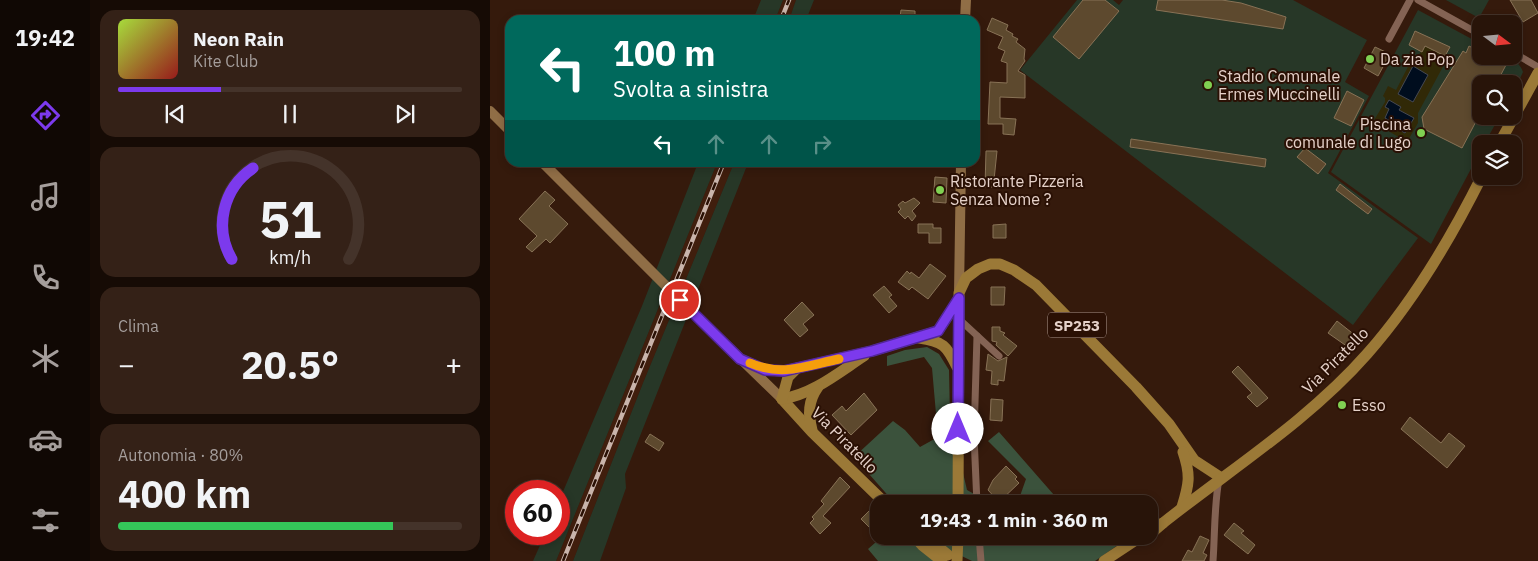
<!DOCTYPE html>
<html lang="it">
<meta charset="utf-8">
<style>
:root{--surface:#281409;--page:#342117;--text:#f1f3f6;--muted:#a59e9c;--line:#44332a;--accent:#7c3aed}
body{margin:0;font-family:"IBM Plex Sans",sans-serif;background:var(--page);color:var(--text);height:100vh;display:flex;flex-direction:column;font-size:19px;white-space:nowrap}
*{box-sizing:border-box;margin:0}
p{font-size:16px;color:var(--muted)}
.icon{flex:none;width:28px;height:28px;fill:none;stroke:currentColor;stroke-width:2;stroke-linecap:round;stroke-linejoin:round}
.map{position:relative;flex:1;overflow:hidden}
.side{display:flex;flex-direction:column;gap:10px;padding:10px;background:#160b05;width:400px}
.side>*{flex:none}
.banner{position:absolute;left:15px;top:15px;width:475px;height:152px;border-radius:15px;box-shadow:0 2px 8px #0003,0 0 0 1px var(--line);background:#00695c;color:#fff;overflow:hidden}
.needle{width:32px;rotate:106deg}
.buttons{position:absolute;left:982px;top:15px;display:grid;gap:10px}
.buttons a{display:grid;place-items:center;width:50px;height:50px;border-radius:10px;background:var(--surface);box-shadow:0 2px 8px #0003,0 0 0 1px var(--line);font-size:25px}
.speed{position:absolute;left:15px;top:480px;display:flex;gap:10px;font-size:25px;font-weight:700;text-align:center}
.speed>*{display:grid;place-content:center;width:65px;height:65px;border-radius:50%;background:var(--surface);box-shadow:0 2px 8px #0003,0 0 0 1px var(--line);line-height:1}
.speed .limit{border:8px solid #d22;background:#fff;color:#111}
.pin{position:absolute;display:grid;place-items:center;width:42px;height:42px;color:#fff;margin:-21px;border:2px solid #fff;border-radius:50%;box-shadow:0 1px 5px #0007}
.me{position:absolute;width:55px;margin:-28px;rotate:0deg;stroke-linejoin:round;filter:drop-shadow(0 0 4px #0008)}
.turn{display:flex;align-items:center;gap:18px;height:105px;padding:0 25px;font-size:22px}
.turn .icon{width:65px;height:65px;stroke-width:2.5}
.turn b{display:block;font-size:35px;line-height:42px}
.lanes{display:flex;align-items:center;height:48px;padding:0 25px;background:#0003;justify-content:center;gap:25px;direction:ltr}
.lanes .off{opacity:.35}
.big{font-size:38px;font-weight:700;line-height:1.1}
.side .widget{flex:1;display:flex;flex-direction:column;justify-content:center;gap:8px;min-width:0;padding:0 18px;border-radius:15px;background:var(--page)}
.side .dial{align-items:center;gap:0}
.dial svg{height:130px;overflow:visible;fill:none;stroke:var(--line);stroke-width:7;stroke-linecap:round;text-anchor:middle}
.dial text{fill:var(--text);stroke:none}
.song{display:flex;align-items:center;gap:15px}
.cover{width:60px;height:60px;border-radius:8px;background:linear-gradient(135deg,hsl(80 70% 55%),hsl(0 70% 35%))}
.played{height:5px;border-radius:2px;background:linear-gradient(90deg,var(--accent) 30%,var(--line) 30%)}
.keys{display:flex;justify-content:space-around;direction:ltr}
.heat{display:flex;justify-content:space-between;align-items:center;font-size:28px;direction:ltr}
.charge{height:8px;border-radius:4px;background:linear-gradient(90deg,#34c759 80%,var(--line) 0)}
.trip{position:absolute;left:380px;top:495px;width:288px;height:50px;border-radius:15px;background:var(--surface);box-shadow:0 2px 8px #0003,0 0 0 1px var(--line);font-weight:700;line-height:50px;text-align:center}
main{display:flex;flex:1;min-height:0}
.dock{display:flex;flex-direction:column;width:90px;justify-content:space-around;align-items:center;background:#100804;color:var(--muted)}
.dock .icon{width:35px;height:35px}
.dock .selected{color:var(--accent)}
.dock b{font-size:22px;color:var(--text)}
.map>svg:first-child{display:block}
</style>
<main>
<nav class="dock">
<b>19:42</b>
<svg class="icon selected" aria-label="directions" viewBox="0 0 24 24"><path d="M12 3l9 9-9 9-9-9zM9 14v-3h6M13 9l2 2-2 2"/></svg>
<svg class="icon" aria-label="music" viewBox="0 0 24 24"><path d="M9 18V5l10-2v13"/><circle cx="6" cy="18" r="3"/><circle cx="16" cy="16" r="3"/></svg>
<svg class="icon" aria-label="phone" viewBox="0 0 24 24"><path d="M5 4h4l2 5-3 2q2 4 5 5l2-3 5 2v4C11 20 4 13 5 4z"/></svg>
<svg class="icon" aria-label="climate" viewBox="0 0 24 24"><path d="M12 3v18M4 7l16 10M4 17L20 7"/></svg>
<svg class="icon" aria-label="car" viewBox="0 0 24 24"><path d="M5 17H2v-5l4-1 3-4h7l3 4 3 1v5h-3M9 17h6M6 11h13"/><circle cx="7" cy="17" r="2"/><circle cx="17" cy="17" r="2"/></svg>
<svg class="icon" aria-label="filters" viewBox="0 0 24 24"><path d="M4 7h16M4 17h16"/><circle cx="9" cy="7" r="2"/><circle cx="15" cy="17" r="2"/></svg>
</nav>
<section class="side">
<div class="widget">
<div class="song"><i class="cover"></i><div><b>Neon Rain</b><p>Kite Club</p></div></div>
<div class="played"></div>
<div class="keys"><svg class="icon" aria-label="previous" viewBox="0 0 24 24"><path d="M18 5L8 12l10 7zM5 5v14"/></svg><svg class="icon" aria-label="pause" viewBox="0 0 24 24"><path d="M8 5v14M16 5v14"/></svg><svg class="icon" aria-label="next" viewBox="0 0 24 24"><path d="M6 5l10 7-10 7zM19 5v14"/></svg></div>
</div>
<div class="widget dial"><svg viewBox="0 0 100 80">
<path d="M14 69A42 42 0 1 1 86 69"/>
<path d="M14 69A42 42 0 0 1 27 13" stroke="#7c3aed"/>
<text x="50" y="56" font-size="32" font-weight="700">51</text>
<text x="50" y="72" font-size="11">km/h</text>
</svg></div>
<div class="widget"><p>Clima</p>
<div class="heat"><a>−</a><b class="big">20.5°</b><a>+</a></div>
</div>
<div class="widget"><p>Autonomia · 80%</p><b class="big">400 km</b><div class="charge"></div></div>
</section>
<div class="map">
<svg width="1048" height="561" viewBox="0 0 1048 561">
<rect width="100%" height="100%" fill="#351a0c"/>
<g fill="#401e0d">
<polygon points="293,0 306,0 299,20 285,20"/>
<polygon points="227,163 244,163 153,383 83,561 66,561"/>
</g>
<g fill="#273727">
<polygon points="271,0 293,0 285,20 263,20"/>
<polygon points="306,0 324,0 316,20 299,20"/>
<polygon points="587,0 623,0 629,5 633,0 803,0 877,40 855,82 879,96 838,173 928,238 863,325 530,70"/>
<polygon points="956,0 999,0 989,18"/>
<path d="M928 10 991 44V56C1005 56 1028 55 1033 72L1024 91V84H991V116H1010L994 144H991V150L941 244 841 172Z"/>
<polygon points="208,163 227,163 66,561 43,561 55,534 69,534 69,501 152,306"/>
<polygon points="244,163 258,163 135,474 136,488 110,561 83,561 153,383"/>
</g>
<g fill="#3b523c">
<polygon points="437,347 449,354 459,370 460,417 477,490 502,504 402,504 402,500 364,457 403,421 415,430 430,447 448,437 442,368 434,357 397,366 397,356 415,350"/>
<polygon points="509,432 564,495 569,504 517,504 530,496 536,479 498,441"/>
<path d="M393 536H595L596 539C607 540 614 536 624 536L628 545 605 561H482L457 549V561H388L378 549Z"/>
</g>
<polygon fill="#312907" points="935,46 955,56 956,61 928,113 928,123 917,142 883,122 895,102 895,98 893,96 898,86 906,90 922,59 925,60"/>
<g fill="#000d1e" stroke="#454852">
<polygon points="923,66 938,75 923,102 908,94"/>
<polygon points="899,100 911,107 909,110 924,118 915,133 900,125 902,122 895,118 899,109 895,107"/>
</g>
<g fill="#5d492e" stroke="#887256">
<polygon points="593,0 615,0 629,11 589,59 563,37"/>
<polygon points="668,0 732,0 751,3 796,17 793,29 666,10"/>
<polygon points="1020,0 1041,0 1048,13 1033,22"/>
<polygon points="411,10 425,11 425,20 413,20 413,17 410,17"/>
<polygon points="502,18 518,25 516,30 523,34 522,36 528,39 526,42 535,49 534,59 535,61 528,71 535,75 535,98 510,97 510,118 526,119 524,135 513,134 513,124 498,124 500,82 517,83 517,63 511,61 515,51 508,48 513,37 497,30"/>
<polygon points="925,31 960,47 955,56 935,46 932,52 919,45"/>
<polygon points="979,46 991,52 991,56 999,56 1016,65 1006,84 991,84 991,112 972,148 934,129 932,117 973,51 976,53"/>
<polygon points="885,47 900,54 888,76 874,68"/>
<polygon points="857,91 874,100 861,126 844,118"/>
<polygon points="641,139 776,159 775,167 640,147"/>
<polygon points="815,148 836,164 828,174 807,157"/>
<polygon points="496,151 507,151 504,180 506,180 506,187 495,187"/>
<polygon points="445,177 457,178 456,203 443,202"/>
<polygon points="850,184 882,209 878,214 846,190"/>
<polygon points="55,191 65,200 59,206 78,224 60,243 56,239 42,252 36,247 47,236 29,219"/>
<polygon points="424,198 430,203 422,211 426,216 422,221 418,216 415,219 408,212 411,209 408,205 413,201 415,203"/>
<polygon points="428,224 443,224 443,228 451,228 451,243 439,243 439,233 428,233"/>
<polygon points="516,224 516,238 503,238 503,225"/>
<polygon points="440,264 456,276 438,299 422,287 419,290 408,282 417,271 420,274 421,272 429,278"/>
<polygon points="394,286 402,295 399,297 407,306 399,313 383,295"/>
<polygon points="501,287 515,287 514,305 501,305"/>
<polygon points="312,302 324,315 313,324 318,330 310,337 294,320"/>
<polygon points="847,321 866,336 858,347 838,333"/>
<polygon points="502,327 510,327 510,331 515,333 513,335 527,346 518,356 506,345 507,342 502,341"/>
<polygon points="498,354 508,361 517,357 514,381 508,380 508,385 501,384 502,371 496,370"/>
<polygon points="748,366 778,398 767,407 757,397 762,393 742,372"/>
<polygon points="374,393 387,410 361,435 342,415 352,406 356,411"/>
<polygon points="501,399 513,400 512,421 500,420"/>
<polygon points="920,417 951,443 959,433 975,446 957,468 911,429"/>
<polygon points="160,434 174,443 169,451 155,442"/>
<polygon points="516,466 527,477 525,479 529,483 509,502 498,490 503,480"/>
<polygon points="350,477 360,487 333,516 341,523 330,534 320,523 324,519 322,517 334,504 331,501"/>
<polygon points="382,508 389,515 389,523 382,530 371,519"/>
<polygon points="744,523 754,531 751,533 765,545 758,554 734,535"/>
<polygon points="710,536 719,540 713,553 717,555 714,561 692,561 698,550 702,552"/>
</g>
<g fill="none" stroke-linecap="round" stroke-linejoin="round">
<polyline stroke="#503628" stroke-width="10" stroke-dasharray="10 5" stroke-linecap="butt" points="179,289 190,300"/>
<g stroke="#846354" stroke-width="7">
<polyline points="928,0 991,35"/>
<polyline points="899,39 920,0"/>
<polyline points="1024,53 1048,67"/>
<polyline points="469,319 509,356"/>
<polyline points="487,336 484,436 487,504"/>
<polyline points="489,536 491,561"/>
<path d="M723 561C725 534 724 506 729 479"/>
</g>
<g stroke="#906e46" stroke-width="10">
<polyline points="475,20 476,0"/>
<polyline points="0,111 20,131"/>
<polyline points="52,162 179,289"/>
<polyline points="469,293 471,162"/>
<polyline points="190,300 292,399"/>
</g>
<g stroke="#9b7937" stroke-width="11">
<polyline points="1009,144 1048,73"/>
<path d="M429 338C453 341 457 346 467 367"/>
<polyline points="250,359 275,370 294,371 382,351 448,331 468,300"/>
<polyline points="292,399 322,432 396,504"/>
<path d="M292 399C323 394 348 373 374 356"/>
<polyline points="292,399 298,377 307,368"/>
<path d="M322 430C318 414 318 401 328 387"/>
<polyline points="468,504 469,293 476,278 488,269 500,264 510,264 524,270 546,285 646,387 679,424 704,460 730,477"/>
<path d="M692 507C699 485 701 475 693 452"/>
<path d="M673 523C741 469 819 420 877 354 924 301 960 240 992 176"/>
<polyline points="659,532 673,523 659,535"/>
<polyline points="424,536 433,546 452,561"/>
<polyline points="435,536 458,555"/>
<polyline points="467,561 468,536"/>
<polyline points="614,561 652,536"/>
</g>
<g stroke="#c9b4ab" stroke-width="4.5">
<g id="rail">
<polyline points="291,20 299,0"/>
<polyline points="73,561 234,162"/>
</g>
</g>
<use href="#rail" stroke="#2a1004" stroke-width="2.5" stroke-dasharray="8" stroke-linecap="butt"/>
</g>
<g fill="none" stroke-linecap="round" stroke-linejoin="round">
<g stroke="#51269a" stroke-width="12">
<polyline id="route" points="190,300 250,359 275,370 294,371 382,351 448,331 469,298 468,429"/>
</g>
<use href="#route" stroke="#7c3aed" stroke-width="9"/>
<path stroke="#f59e0b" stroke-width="9" d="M260 363C292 377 316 366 349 359"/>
</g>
<g fill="#80d052" stroke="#2a1004" stroke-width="2">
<circle cx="880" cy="59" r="5"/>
<circle cx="718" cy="85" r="5"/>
<circle cx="931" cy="133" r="5"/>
<circle cx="450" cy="190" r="5"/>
<circle cx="852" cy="405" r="5"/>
</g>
<g text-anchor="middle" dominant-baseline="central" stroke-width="4" stroke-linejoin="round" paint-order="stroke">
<rect fill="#2a1004" stroke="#ae988f" stroke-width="1" x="558" y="312.5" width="58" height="25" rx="4"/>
<g font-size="15" font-weight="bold" fill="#e6d2ca">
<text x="587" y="325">SP253</text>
</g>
<g font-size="16" fill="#e6d2ca" stroke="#2a1004" text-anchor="start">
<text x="890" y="59">Da zia Pop</text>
<text x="728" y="76">Stadio Comunale<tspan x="728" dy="18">Ermes Muccinelli</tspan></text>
<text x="921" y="124" text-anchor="end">Piscina<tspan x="921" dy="18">comunale di Lugo</tspan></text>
<text x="460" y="181">Ristorante Pizzeria<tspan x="460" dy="18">Senza Nome ?</tspan></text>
<text x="862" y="405">Esso</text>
</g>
<g font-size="16" fill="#e6d2ca" stroke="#2a1004">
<text transform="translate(845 360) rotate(-45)">Via Piratello</text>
<text transform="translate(355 440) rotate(45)">Via Piratello</text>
</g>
</g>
</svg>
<div class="buttons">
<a><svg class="needle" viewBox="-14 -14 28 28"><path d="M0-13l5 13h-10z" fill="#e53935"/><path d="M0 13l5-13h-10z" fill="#a59e9c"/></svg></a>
<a><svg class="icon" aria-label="search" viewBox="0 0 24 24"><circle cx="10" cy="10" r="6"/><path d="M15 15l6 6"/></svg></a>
<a><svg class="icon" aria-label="layers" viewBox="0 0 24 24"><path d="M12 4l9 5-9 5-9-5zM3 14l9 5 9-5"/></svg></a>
</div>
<div class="speed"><div class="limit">60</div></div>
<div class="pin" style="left:190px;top:300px;background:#d93025"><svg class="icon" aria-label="arrive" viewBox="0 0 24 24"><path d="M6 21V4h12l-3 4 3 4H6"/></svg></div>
<svg class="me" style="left:468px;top:429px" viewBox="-20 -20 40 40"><circle r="19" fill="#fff"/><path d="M0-13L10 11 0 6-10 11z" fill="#7c3aed"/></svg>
<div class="trip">19:43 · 1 min · 360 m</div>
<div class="banner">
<div class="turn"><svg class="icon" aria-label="left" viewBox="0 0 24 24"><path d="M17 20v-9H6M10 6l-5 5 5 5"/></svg><div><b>100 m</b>Svolta a sinistra</div></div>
<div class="lanes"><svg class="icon" aria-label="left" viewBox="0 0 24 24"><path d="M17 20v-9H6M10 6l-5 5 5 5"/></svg><svg class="icon off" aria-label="ahead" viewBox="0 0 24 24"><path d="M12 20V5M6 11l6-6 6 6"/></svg><svg class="icon off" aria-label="ahead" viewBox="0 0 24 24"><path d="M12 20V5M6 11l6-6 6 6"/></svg><svg class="icon off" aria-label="right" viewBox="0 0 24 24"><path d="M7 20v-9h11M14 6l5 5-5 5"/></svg></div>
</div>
</div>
</main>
